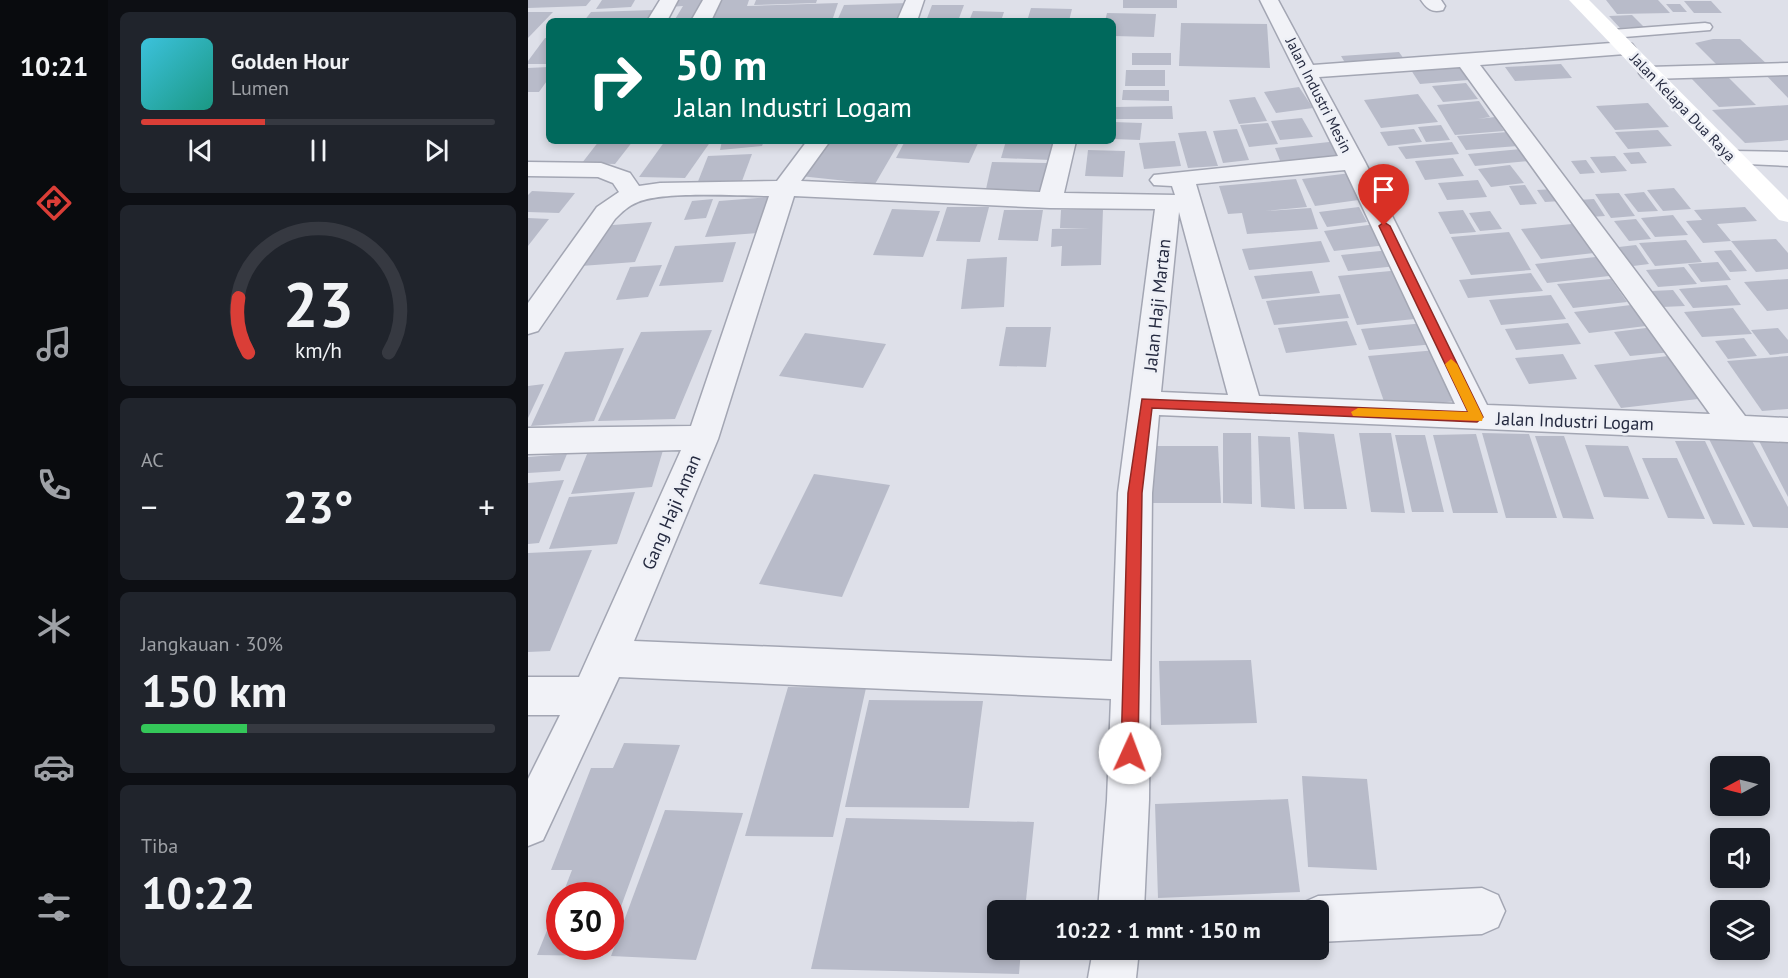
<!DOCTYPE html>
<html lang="id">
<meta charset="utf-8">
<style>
:root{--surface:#171b24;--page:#20242c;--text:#f1f3f6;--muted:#9ea1a6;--line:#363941;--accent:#da3e37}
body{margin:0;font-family:"PT Sans",sans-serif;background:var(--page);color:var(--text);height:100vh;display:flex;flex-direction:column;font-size:22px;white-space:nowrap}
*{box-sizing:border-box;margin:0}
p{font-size:20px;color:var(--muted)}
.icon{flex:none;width:33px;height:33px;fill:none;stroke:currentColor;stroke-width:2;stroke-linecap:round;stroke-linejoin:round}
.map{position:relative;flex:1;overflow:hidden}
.details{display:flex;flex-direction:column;gap:12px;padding:12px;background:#0d0f14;width:420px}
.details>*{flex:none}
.hud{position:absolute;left:18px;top:18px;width:570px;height:126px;border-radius:9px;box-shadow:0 3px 9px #0003;background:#00695c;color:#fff;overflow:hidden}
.needle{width:39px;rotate:263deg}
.buttons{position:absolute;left:1182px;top:756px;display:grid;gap:12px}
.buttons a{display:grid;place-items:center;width:60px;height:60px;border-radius:9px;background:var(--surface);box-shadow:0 3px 9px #0003;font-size:30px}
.speed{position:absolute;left:18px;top:882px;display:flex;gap:12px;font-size:30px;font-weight:700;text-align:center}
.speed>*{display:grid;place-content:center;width:78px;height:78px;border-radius:50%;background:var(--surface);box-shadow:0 3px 9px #0003;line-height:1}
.speed .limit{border:9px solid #d22;background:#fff;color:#111}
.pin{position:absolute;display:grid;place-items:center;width:51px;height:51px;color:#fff;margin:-62px -26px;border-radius:50% 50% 50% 0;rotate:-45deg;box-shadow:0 0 6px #0007}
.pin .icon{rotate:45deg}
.me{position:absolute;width:66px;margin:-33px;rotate:2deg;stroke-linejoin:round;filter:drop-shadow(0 0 4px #0008)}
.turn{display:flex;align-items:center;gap:21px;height:126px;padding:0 30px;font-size:27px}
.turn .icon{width:78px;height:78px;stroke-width:2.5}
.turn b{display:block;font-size:42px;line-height:51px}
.big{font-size:45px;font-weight:800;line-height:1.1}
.details .widget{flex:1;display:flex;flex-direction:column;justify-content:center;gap:9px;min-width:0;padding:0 21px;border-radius:9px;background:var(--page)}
.details .dial{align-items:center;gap:0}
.dial svg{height:156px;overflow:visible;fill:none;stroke:var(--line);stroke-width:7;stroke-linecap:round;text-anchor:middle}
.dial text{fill:var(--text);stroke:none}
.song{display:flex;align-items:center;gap:18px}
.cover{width:72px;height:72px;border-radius:9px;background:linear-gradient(135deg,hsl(190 70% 55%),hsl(170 70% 35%))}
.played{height:6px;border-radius:3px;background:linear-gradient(90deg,var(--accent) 35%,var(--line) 35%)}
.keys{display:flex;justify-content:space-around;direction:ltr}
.heat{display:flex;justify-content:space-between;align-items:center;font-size:33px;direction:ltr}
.charge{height:9px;border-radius:4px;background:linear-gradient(90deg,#34c759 30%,var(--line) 0)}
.trip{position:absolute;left:459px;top:900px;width:342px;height:60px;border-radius:9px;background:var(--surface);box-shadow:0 3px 9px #0003;font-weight:800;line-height:60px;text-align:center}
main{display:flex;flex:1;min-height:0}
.tab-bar{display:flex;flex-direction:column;width:108px;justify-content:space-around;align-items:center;background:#090b0e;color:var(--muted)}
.tab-bar .icon{width:42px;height:42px}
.tab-bar .on{color:var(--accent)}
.tab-bar b{font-size:27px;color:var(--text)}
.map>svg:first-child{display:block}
</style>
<main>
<nav class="tab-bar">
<b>10:21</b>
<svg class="icon on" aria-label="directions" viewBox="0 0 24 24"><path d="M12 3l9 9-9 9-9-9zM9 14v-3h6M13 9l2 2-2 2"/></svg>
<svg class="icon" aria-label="music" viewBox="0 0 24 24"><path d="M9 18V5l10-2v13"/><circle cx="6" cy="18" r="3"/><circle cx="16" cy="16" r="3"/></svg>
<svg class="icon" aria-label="phone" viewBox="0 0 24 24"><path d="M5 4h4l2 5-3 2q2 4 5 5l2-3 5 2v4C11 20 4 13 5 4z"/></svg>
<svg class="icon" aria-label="climate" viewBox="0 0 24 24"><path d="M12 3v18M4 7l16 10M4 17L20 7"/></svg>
<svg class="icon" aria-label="car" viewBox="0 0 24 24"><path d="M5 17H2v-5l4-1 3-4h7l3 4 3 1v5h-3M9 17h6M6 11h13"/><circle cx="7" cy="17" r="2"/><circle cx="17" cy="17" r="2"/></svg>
<svg class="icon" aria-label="filters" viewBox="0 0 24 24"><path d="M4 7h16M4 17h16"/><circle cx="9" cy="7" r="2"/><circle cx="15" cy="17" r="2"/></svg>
</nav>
<section class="details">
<div class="widget">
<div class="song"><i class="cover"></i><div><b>Golden Hour</b><p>Lumen</p></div></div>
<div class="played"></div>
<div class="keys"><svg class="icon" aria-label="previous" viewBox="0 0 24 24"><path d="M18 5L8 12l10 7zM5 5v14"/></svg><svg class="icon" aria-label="pause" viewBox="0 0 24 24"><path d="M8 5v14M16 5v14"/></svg><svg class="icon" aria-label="next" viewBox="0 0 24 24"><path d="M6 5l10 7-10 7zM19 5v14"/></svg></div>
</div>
<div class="widget dial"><svg viewBox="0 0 100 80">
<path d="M14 69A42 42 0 1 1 86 69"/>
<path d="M14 69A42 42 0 0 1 9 41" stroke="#da3e37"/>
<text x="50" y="56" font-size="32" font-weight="700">23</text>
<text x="50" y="72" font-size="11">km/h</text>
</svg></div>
<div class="widget"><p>AC</p>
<div class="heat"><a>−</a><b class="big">23°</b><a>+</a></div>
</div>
<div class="widget"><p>Jangkauan · 30%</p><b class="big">150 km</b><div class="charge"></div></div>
<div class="widget"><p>Tiba</p><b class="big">10:22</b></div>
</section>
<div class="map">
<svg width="1260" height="978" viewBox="0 0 1260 978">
<rect width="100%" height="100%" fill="#dee0e9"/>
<g fill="#b8bbc9">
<polygon points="0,0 63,0 58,6 0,8"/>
<polygon points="74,0 107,0 103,7 68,9"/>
<polygon points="144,0 178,0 169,21 146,21 155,6 141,7"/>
<polygon points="188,0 221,0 219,6 310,3 304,21 213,21 214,18 174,20"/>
<polygon points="228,0 289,0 288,3 226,5"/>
<rect x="595" y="0" width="54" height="8"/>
<polygon points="1078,0 1130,0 1142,13 1089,14"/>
<polygon points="1156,1 1183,1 1194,13 1166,13"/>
<polygon points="380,3 375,21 309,21 316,5"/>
<polygon points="1138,4 1152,4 1159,12 1145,12"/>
<polygon points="404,5 436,5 430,21 398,21"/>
<polygon points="503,8 544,9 541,21 499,21"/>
<polygon points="127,10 119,21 56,21 63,12"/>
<polygon points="445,11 476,12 473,21 441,21"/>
<polygon points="0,12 25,12 0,38"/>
<polygon points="579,13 628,14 626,37 585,36 585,21 577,21"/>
<polygon points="1104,15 1116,27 1092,28 1081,16"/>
<polygon points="653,23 739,24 742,68 651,66"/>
<polygon points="17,38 21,38 21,64 0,64 0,61"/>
<polygon points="1185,39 1212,39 1241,66 1192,68 1167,43"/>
<polygon points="871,52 878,62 819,66 813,56"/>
<rect x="604" y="53" width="39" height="12"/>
<polygon points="1033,64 1044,78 987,81 977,67"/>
<polygon points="930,66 940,80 892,84 883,70"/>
<polygon points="21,67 21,78 11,92 0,92 0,68"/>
<polygon points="598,70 637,70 637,86 597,86"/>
<polygon points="1235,72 1255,72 1260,76 1260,98"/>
<polygon points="1199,76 1228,105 1191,107 1163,78"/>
<polygon points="938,83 950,99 915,102 904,86"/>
<polygon points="771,87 785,108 748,113 736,92"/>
<polygon points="595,90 641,90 641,101 594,100"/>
<polygon points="890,94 910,122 853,128 836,100"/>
<polygon points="727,97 739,121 711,124 701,100"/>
<polygon points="951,101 962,117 950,119 967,117 976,131 927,135 909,105"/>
<polygon points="1120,103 1141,127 1087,130 1068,106"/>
<polygon points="1260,105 1260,140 1253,141 1217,143 1184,110"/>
<polygon points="644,106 645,119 587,119 587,107"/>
<polygon points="774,118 785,137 752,140 743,121"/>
<polygon points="585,122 614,123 612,140 585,139"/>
<polygon points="740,123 750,144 721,147 712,125"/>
<polygon points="913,125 922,140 898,142 890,127"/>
<polygon points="709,129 721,160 695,163 685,131"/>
<polygon points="886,129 894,142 860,146 852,132"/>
<polygon points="1130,130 1144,146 1100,149 1087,132"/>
<polygon points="678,131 690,166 660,168 650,133"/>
<polygon points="980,132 990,146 938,150 929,136"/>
<polygon points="71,141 105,141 87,164 54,163"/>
<polygon points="137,141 183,141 157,178 111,177"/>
<polygon points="194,141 236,141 234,146 192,150"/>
<polygon points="296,141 372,141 347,184 272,176"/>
<polygon points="377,141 451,141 441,163 368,158"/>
<polygon points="478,141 527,141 523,160 473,158"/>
<polygon points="647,141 653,166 616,169 611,143"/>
<polygon points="810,141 818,156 753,163 747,148"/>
<polygon points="924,142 931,154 878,159 870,147"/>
<polygon points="993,149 1002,161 947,166 940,154"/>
<polygon points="560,150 597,151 595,177 557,176"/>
<polygon points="1111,152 1119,163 1103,164 1095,153"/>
<polygon points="224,154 214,181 169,184 180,156"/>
<polygon points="1087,156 1099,171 1073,173 1062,157"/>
<polygon points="925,158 936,176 897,180 887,161"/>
<polygon points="1058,160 1067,173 1052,174 1043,161"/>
<polygon points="464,162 519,163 514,191 458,189"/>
<polygon points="982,165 996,183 963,187 950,169"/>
<polygon points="823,173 838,199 787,206 774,179"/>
<polygon points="768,179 779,207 737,211 783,208 790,229 719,234 714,213 700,214 691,186"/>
<polygon points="950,180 959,197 919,200 910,183"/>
<polygon points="997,185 1009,204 992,205 981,186"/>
<polygon points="1146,188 1163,209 1135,211 1119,190"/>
<polygon points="1026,189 1033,201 1017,202 1009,190"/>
<polygon points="4,191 47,193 31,213 0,212 0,195"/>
<polygon points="1116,192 1130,211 1110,212 1096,194"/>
<polygon points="1091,193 1107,216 1083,218 1067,194"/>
<polygon points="241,197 230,233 177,237 191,201"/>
<polygon points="185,199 178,218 156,220 164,201"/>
<polygon points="1066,199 1077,216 1062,217 1050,200"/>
<polygon points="419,207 461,207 452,242 408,241"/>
<polygon points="831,207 839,222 799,227 791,212"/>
<polygon points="1217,207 1229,221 1189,224 1203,241 1175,243 1158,221 1174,220 1166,210"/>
<polygon points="364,209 412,211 395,257 345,255"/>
<polygon points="575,209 573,265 533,266 534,246 523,247 524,229 562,228 532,228 533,210"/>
<polygon points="476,210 515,210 510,241 470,240"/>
<polygon points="935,210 948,232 922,234 910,212"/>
<polygon points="962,211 974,229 952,231 941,213"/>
<polygon points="1145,215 1160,235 1127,237 1113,218"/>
<polygon points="0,218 21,219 0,246"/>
<polygon points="1108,219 1123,239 1101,241 1086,221"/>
<polygon points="124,222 107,262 53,266 72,226"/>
<polygon points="848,224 859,245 806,251 796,231"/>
<polygon points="1044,224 1066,253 1013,259 993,229"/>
<polygon points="981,232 1003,270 943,275 923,237"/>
<polygon points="1248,239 1260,253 1260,269 1228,272 1203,241"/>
<polygon points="1158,240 1174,262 1127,266 1111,243"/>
<polygon points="793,241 802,262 721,270 714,249"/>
<polygon points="208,242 195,282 131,286 147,246"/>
<polygon points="1108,245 1121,264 1105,266 1091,247"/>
<polygon points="862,250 869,266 820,271 813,255"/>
<polygon points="1203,250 1219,271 1202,272 1186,251"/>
<polygon points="1076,256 1090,275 1019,283 1007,264"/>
<polygon points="479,257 476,307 433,309 439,259"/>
<polygon points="1190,262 1203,280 1173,282 1160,264"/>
<polygon points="134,265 120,297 88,300 102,267"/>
<polygon points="1156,267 1169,284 1130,287 1118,270"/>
<polygon points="873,270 896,318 829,325 810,276"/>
<polygon points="784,271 792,293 734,299 726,276"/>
<polygon points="1003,273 1015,291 940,298 931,280"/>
<polygon points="1083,279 1099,302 1045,308 1029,284"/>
<polygon points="1260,279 1260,309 1239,311 1216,282"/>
<polygon points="1199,285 1213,305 1165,308 1151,289"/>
<polygon points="1145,290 1157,306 1134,307 1123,291"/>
<polygon points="812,294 821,318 746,325 738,301"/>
<polygon points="1023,295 1038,319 973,325 961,300"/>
<polygon points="1111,304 1126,325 1061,333 1046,312"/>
<polygon points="1205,308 1224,334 1174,337 1156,312"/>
<polygon points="819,321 829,345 758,353 750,328"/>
<polygon points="897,323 907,344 841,350 833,329"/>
<polygon points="1040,323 1053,344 988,350 977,329"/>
<polygon points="478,327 523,327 518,367 471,366"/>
<polygon points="1126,327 1144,352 1102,356 1086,332"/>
<polygon points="1250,328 1260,340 1260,353 1242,355 1223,330"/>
<polygon points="184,330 147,419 70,421 113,332"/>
<polygon points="277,333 358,344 335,388 251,376"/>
<polygon points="1216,338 1229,356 1200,359 1187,341"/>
<polygon points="96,348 66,421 3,426 37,352"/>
<polygon points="909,350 931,401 858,407 840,356"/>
<polygon points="1035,354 1049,379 1001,384 987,358"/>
<polygon points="1140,356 1170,399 1093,408 1066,365"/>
<polygon points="1260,356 1260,409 1234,411 1199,361"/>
<polygon points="16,384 0,418 0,386"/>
<polygon points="770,432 806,434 819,509 776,509"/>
<polygon points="695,433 723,433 724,504 695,503"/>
<polygon points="831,433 863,433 877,513 843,512"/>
<polygon points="954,433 1001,434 1029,518 978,518"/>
<polygon points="948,434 970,513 925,513 905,435"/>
<polygon points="867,435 897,435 916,512 884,512"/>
<polygon points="730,436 762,437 767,509 733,507"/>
<polygon points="1007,436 1036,436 1066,519 1035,518"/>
<polygon points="1181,439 1223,439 1260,507 1260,528 1225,527"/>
<polygon points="1147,441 1177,441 1217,525 1185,524"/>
<polygon points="1231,441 1260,442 1260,497"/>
<polygon points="1057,445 1100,446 1121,499 1076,497"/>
<polygon points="618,446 690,446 693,503 617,503"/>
<polygon points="136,447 124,487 43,494 59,454"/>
<polygon points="39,454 32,471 0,473 0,457"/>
<polygon points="1114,458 1149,458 1177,519 1140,518"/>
<polygon points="286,474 362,485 314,597 231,584"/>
<polygon points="36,480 11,543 0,544 0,483"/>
<polygon points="107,492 89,544 21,549 41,497"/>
<polygon points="64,550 22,651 0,652 0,553"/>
<polygon points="723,660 729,723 633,725 631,661"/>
<polygon points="260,687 338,688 305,837 217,836"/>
<polygon points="341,700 455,701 441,808 317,807"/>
<polygon points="96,743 152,745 83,934 82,896 34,896 44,870 23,870 63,768 85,768"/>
<polygon points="774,776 839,779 849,870 780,867"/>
<polygon points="760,799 772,892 630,898 627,804"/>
<polygon points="137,810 215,813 168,960 83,956"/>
<polygon points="318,818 506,822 497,910 470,910 470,950 493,950 491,974 283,969"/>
<polygon points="31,901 32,946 78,946 75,956 9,955"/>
</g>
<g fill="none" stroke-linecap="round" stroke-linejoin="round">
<g stroke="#a3a6b3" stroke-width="3">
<polygon id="lane" points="1177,23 1182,24 1184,27 1182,30 1084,38 1077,34 1084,30"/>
</g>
<g stroke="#a3a6b3" stroke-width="3">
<g id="street">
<polygon points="132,0 150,0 139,21 119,21"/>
<polygon points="175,0 193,0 183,21 163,21"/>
<polygon points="378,0 396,0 389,21 369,21"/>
<path d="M732 0H750L785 65 1097 42 1104 44 1107 48 1104 52 1097 54 952 65 1217 416 1260 418V442L631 415 624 493 621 800 616 910H570L579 800 583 699 91 677 15 840 0 846V779L32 715H0V677H51L153 450 0 454V428L163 426 241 196C209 196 137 191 110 202 100 206 94 212 87 219L10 331 0 334V303L69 207 91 192 85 183 70 177 0 176V162L73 163 102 173 111 186 132 183 249 181 279 141H302L273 181 512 192 526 141H548L536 193 647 195 644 186 626 185 622 180 626 175 810 156ZM932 67 1182 414 959 405 837 162 791 77ZM817 170 927 404 731 396 668 184ZM266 196 522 208 627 209 590 493 584 661 106 641 190 439ZM651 212 700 395 633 392Z"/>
<path d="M893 0H913L917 6 915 10C904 13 899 9 893 0Z"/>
<polygon points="1260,63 1260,75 1121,79 1114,77 1111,73 1114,69 1121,67"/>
<polygon points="1205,151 1260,152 1260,166 1197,163 1193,158 1197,153"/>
<polygon points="954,888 970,895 977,911 970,927 954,934 790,942 790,910 771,910 774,903 790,896"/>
<polygon points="565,950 611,950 608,978 560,978"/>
</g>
</g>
<use href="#lane" fill="#f1f2f7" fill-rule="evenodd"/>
<use href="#street" fill="#f1f2f7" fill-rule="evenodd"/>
<polygon fill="#fff" fill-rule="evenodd" points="1041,0 1061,0 1260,200 1260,222 1251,220"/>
</g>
<polygon fill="#da3e37" stroke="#8e2824" stroke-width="1.5" points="856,222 862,226 955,417 949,422 624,408 614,493 610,753 608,759 602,761 596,759 593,753 600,493 614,399 940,412 851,226"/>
<polygon fill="#f59e0b" points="923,359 929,364 955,417 954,421 825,416 823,412 830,408 940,412 917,364"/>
<g text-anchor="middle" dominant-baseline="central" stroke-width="5" stroke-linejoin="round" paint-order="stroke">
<g font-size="15" fill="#262b41" stroke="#eef0f6">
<text transform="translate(791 95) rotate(63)">Jalan Industri Mesin</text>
<text transform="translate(1155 107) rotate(46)">Jalan Kelapa Dua Raya</text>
</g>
<g font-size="18" fill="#262b41" stroke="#eef0f6">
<text transform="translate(629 305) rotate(-84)">Jalan Haji Martan</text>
<text transform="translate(1047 421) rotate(2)">Jalan Industri Logam</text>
<text transform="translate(143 512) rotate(-67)">Gang Haji Aman</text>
</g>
</g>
</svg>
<div class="buttons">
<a><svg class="needle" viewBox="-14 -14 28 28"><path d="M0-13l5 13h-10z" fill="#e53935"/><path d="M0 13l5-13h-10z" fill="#9ea1a6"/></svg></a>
<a><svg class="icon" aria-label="sound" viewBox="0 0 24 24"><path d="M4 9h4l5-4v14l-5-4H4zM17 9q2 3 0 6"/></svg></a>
<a><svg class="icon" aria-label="layers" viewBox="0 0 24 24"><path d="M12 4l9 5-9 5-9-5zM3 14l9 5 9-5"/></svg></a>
</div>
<div class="speed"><div class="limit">30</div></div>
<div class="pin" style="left:856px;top:226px;background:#d93025"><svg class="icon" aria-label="arrive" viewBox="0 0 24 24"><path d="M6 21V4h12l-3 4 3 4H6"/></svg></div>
<svg class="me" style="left:602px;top:753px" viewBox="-20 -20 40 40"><circle r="19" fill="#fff"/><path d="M0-13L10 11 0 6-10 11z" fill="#da3e37"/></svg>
<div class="trip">10:22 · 1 mnt · 150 m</div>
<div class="hud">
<div class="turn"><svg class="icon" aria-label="right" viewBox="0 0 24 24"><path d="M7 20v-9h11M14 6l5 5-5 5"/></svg><div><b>50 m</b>Jalan Industri Logam</div></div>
</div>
</div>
</main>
